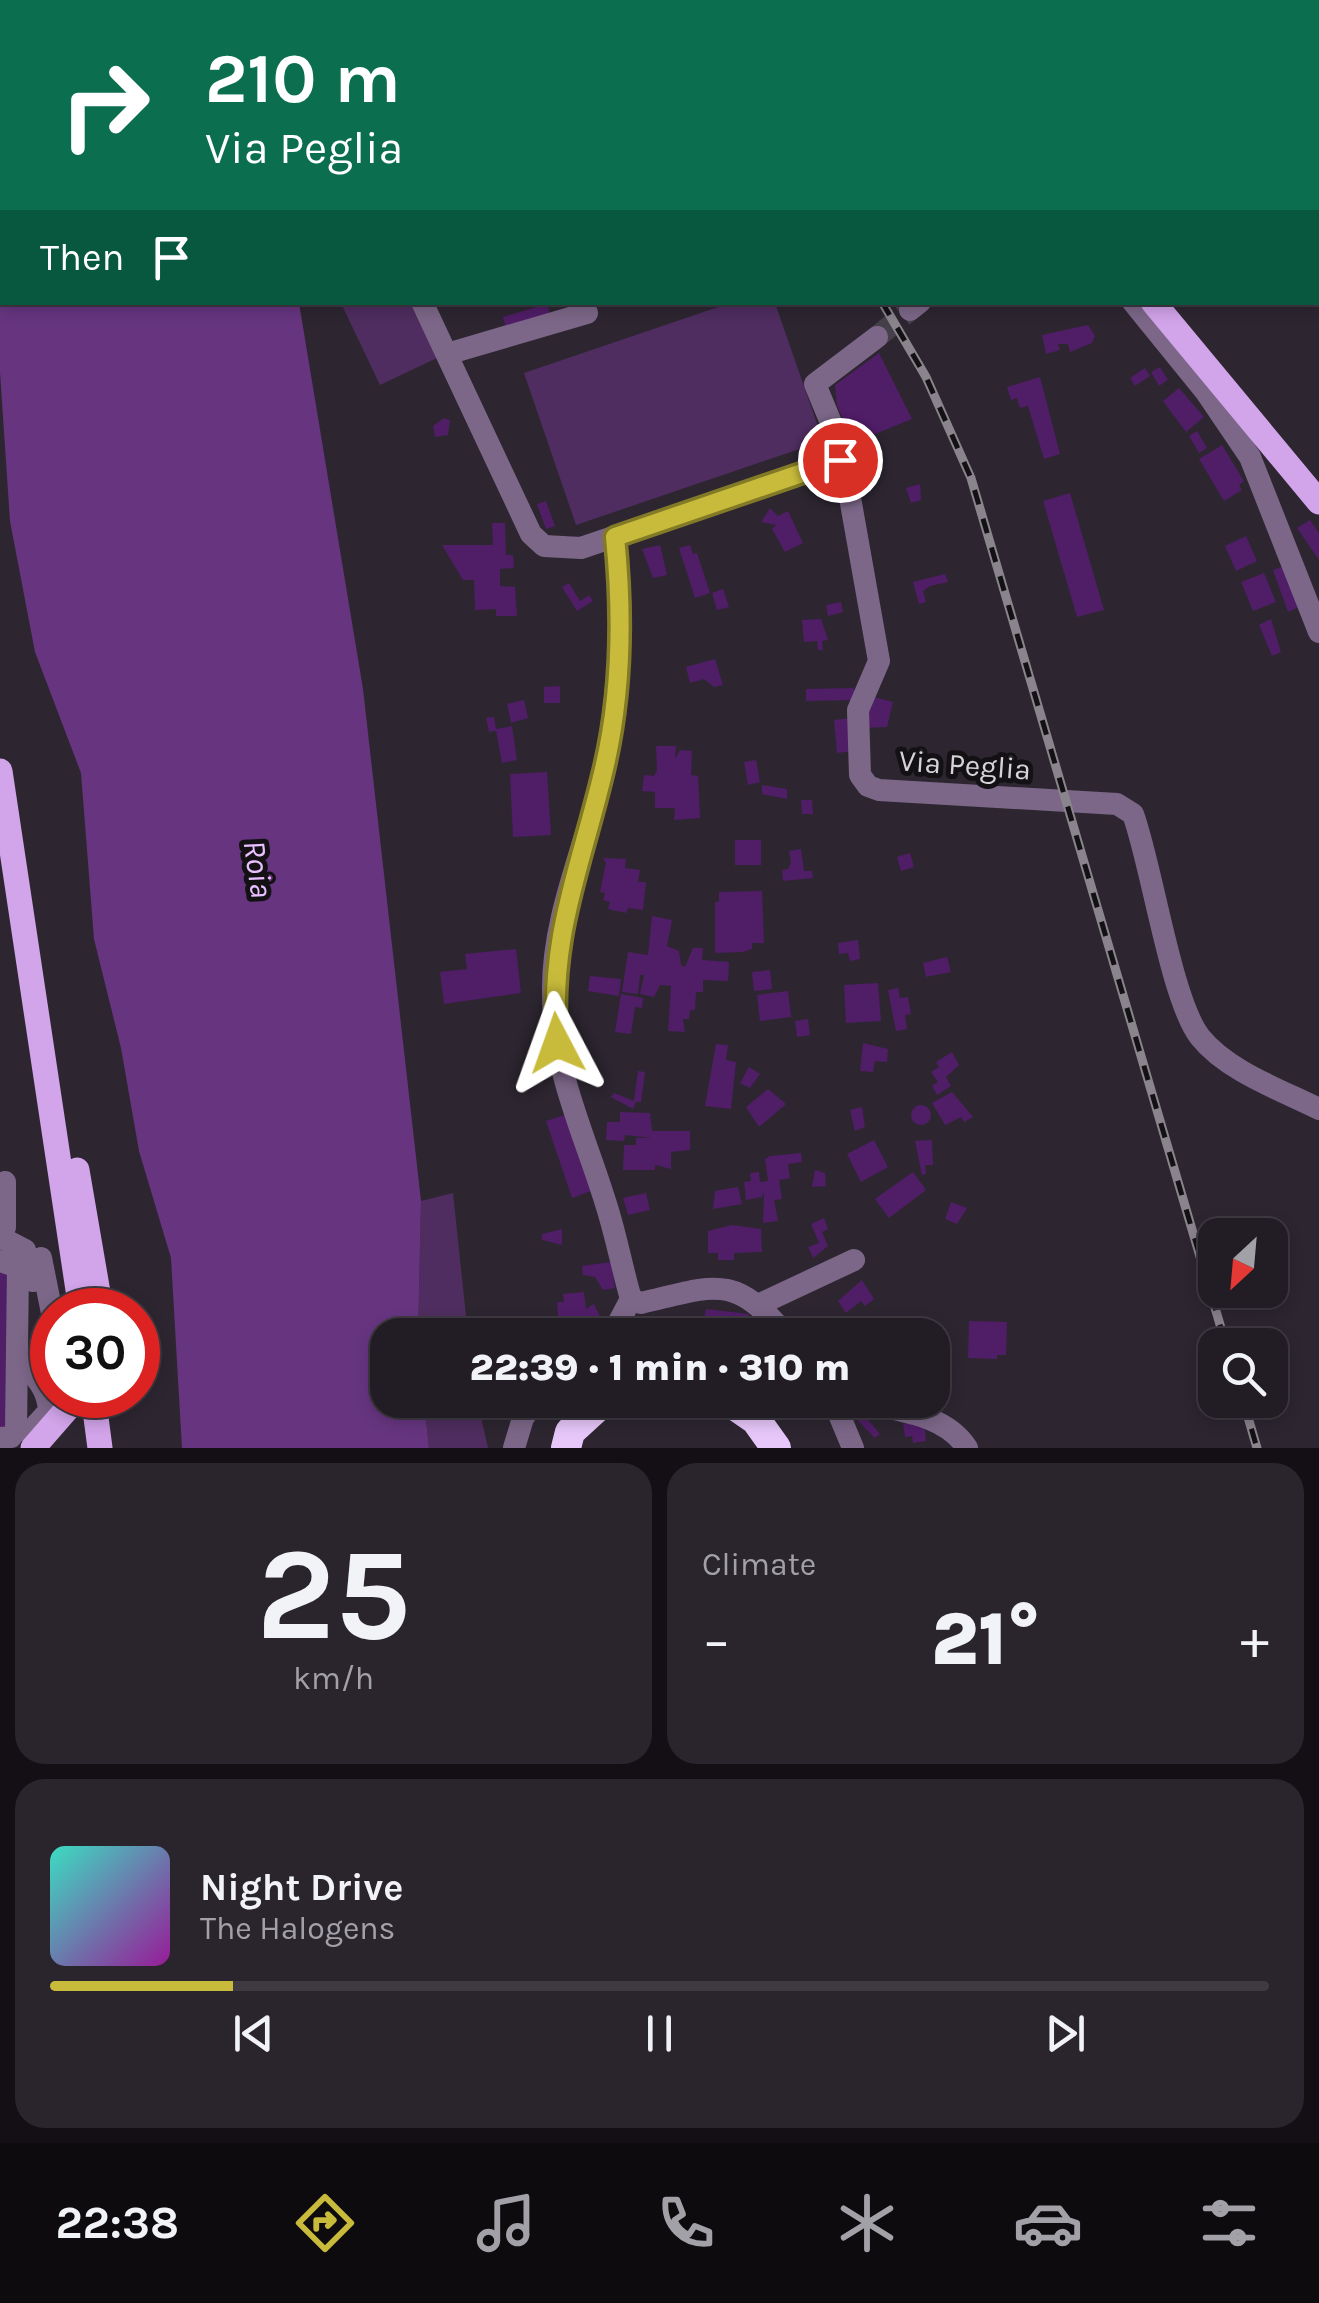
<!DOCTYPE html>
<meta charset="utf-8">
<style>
:root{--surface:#221c25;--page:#2a252d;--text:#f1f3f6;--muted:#a2a1a7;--line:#3f3a42;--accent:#c8bb3b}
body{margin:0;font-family:Karla,sans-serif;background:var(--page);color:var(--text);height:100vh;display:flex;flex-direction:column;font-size:38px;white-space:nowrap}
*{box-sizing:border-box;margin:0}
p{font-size:32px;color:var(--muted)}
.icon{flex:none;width:55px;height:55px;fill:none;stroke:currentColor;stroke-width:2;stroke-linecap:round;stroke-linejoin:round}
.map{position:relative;height:1448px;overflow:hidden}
.sheet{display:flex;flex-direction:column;gap:15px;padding:15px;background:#130f14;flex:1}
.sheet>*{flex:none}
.top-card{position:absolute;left:0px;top:0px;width:1320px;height:305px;box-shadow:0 5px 15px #0003,0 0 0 2px var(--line);background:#0b6e4f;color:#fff;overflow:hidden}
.needle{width:65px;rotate:206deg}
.fabs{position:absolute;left:1198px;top:1218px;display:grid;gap:20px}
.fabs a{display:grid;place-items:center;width:90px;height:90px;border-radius:20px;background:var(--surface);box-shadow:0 5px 15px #0003,0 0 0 2px var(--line);font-size:50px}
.speed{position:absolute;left:30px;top:1288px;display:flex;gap:20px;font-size:50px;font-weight:700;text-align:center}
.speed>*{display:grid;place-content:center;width:130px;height:130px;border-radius:50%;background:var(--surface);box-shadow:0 5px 15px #0003,0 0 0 2px var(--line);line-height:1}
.speed .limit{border:15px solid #d22;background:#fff;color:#111}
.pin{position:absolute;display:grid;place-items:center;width:85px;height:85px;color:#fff;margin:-42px;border:5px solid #fff;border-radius:50%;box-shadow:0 2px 10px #0007}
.me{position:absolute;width:110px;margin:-55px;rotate:356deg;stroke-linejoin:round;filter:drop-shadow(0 0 8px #0008)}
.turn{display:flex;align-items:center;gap:35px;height:210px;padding:0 40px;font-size:45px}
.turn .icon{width:130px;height:130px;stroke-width:2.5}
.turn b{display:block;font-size:70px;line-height:85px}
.then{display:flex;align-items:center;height:95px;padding:0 40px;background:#0003;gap:20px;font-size:38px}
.big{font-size:75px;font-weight:800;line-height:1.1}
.sheet .card{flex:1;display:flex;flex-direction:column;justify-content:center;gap:15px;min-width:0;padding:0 35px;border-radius:30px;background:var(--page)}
.sheet .dial{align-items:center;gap:0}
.dial b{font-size:130px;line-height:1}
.song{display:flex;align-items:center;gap:30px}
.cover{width:120px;height:120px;border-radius:15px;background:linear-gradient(135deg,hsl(170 70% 55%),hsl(300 70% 35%))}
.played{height:10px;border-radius:5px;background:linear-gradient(90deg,var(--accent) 15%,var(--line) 15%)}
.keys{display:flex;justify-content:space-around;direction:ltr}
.heat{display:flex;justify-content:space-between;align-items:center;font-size:55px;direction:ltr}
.sheet .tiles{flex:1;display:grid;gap:15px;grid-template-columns:1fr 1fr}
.card:last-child{grid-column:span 2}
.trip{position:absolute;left:370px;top:1318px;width:580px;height:100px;border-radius:30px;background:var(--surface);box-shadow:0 5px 15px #0003,0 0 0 2px var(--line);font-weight:800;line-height:100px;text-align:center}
.menu{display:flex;height:160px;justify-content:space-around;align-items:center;background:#0e0b0f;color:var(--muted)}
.menu .icon{width:70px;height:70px}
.menu .active{color:var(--accent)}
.menu b{font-size:45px;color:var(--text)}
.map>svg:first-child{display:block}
</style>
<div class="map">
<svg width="1319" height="1448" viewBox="0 0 1319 1448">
<rect width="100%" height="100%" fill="#2d2631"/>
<g fill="#4f2d60">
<polygon points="341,303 410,303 437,358 380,385"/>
<polygon points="730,303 775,303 823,441 576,525 524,373"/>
<polygon points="453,1193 468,1335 418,1335 421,1201"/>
<polygon points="424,1400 477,1400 488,1448 429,1448"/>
</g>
<polygon fill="#673580" points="0,0 220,0 2,2 2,302 299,303 363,689 421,1201 418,1335 388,1335 388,1400 424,1400 429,1448 182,1448 171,1258 139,1151 121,1048 94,939 81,773 35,652 10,521 0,372"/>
<g fill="#501d67">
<polygon points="547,304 550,314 506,328 503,317"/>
<polygon points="1088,325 1095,336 1092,343 1070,352 1068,344 1058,344 1060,350 1046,354 1042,335"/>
<polygon points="879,353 912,419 853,443 837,405 835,385"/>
<polygon points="1160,367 1168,380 1159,386 1151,372"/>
<polygon points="1145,368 1150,376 1135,386 1130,378"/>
<polygon points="1040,377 1060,454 1044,459 1028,406 1020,408 1017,398 1011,400 1007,387"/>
<polygon points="1179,388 1204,417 1186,432 1163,401"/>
<polygon points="444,418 450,420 448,435 435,437 433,426"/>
<polygon points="1197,431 1207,448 1199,453 1189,436"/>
<polygon points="1222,445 1244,481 1239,485 1242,490 1224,501 1199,459"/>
<polygon points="920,484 921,500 911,503 906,488"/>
<polygon points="1070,493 1104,610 1077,617 1043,501"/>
<polygon points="546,501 555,526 546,529 537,504"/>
<polygon points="770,508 778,516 788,511 803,543 785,552 772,529 776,525 761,522"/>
<polygon points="1310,520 1319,533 1319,560 1297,528"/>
<polygon points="492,523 505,523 506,555 513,555 514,568 500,569 500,586 515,587 517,616 496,616 496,609 475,610 474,580 463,580 442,545 493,545"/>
<polygon points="1246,536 1257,561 1236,571 1225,546"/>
<polygon points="660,545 667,575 653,578 642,549"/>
<polygon points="690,545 693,554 697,553 710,593 695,598 679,548"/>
<polygon points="1286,565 1303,605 1288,612 1273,570"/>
<polygon points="1264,573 1276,602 1253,611 1241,582"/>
<polygon points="945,574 948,582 930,586 923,591 926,602 919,604 913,582"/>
<polygon points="569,583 580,601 589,595 593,601 577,611 562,587"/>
<polygon points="723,589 729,607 717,610 712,593"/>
<polygon points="841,602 843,612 828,616 826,605"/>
<polygon points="821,619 828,640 822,641 823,650 818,650 817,641 804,642 802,620"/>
<polygon points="1271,619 1281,652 1272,656 1259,625"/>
<polygon points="715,659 723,685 714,687 704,679 690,683 686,667"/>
<polygon points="560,686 560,703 544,703 544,687"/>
<polygon points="854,688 855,700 806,701 806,689"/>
<polygon points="870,696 893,702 887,727 863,728"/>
<polygon points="524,700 528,718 511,723 507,704"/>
<polygon points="494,717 496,729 512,726 517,760 502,763 496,731 489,732 486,718"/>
<polygon points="851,718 855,751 837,753 834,720"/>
<polygon points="656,746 676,746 675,759 680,750 692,751 691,775 698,776 700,818 674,820 675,808 655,808 655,792 642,791 644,775 654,776 657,770"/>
<polygon points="756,760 760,782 748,785 744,762"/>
<polygon points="547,772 551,835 513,837 510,774"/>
<polygon points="762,785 787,789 787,799 762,794"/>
<polygon points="801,800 812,800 813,814 802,814"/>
<rect x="735" y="840" width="26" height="25"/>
<polygon points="801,849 804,871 812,871 813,878 783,881 782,870 788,869 791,862 789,851"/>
<polygon points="910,853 914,867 901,871 897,857"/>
<polygon points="603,858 626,859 625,868 640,870 638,882 646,882 643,910 628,908 626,913 608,909 610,902 603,900 605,893 600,892 606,863"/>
<polygon points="762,891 764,943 752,943 752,949 743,952 715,953 715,902 719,902 719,892"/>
<polygon points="652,916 672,920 667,946 679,951 681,965 685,967 693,948 703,948 702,960 729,962 728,981 703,980 703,992 696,992 695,1010 690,1010 689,1019 683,1019 685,1032 668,1031 671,986 660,985 654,997 640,994 644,975 640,975 638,994 622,992 628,952 648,955"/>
<polygon points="858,940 860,959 850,961 848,953 839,954 838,943"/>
<polygon points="516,949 521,993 444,1004 440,972 467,969 465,954"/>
<polygon points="947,957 951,972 926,977 923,963"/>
<polygon points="770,970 772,989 754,991 752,972"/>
<polygon points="590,976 621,979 619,996 588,991"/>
<polygon points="878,983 881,1021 846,1023 844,985"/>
<polygon points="898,988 900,998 908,997 911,1014 905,1015 907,1029 896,1031 888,990"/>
<polygon points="788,991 791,1017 760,1021 757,995"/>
<polygon points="621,994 643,998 642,1008 635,1007 631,1034 615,1032"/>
<polygon points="808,1019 810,1035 797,1037 795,1021"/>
<polygon points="863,1043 888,1049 887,1062 875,1061 873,1072 860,1071"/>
<polygon points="716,1044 728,1045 726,1060 736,1062 731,1109 705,1106"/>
<polygon points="952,1052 959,1065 946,1077 951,1086 937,1095 932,1086 938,1082 931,1072 939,1067 936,1062"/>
<polygon points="587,1065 601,1074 597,1082 582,1074"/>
<polygon points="749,1067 760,1074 750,1088 740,1083"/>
<polygon points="638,1071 645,1072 641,1102 636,1102 633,1109 611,1097 614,1093 634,1101"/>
<polygon points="768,1089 786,1104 759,1127 746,1107"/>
<polygon points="952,1092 973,1117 964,1122 961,1117 945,1125 932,1103"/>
<circle cx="921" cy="1115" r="10"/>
<polygon points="862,1107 865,1127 855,1131 850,1110"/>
<polygon points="620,1112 650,1113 652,1131 690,1131 690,1150 671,1152 671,1169 655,1165 655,1170 623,1170 624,1145 636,1145 636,1138 652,1138 625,1135 624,1141 606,1140 607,1122 620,1122"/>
<polygon points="565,1115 591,1191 572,1198 546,1121"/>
<polygon points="874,1140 888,1167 861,1182 847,1154"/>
<polygon points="932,1140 933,1165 925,1165 926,1174 922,1175 915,1141"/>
<polygon points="801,1153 802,1162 788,1164 790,1178 779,1180 782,1199 774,1200 778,1221 763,1223 764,1192 762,1197 746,1200 744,1182 751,1181 750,1173 759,1172 760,1182 768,1181 765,1159 770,1156"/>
<polygon points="815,1170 825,1173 826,1186 812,1187"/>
<polygon points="913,1172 926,1190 889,1218 875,1199"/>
<polygon points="738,1187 742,1204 713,1209 715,1191"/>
<polygon points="646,1193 650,1210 628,1215 623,1198"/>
<polygon points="951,1202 967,1208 957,1224 945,1219"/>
<polygon points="824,1218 828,1229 822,1232 828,1246 813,1258 808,1247 819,1243 811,1224"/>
<polygon points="732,1225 761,1229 762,1252 734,1253 734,1260 718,1260 718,1253 708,1253 708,1231"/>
<polygon points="562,1229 562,1245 542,1240 542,1234"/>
<polygon points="611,1262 615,1288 603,1290 595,1277 583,1275 582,1266"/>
<polygon points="0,1271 12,1271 10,1429 0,1429"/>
<polygon points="862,1280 874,1299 865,1306 861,1301 846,1313 838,1301"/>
<polygon points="584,1292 586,1309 594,1304 605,1326 579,1333 571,1316 572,1326 559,1327 557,1302 564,1302 563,1294"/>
<polygon points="706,1309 749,1314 747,1319 761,1325 768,1335 736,1331 721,1335 702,1328"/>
<polygon points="969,1321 1007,1322 1006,1355 997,1355 997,1359 968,1358"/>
<polygon points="864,1415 880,1434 875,1438 858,1421"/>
<polygon points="924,1421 926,1441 913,1443 912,1436 905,1437 903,1424"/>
</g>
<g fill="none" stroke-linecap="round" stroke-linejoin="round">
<polyline stroke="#46404a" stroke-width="22" stroke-dasharray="22 11" stroke-linecap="butt" points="877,337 910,310"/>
<g stroke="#7d6789" stroke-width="22">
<polyline points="813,0 814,2"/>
<polyline points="422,302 531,534 544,546 581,548 840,460"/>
<polyline points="1133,302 1206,392 1250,457 1319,632"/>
<polyline points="910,310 920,302"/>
<path d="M877 337 815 384 841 447 879 661 858 710 860 775 868 786 879 790 1117 804 1133 814C1152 866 1171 1000 1200 1037 1227 1071 1281 1090 1319 1109"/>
<polyline points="447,354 587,313"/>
<polyline points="0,1231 5,1227 5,1182"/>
<polyline points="0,1237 25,1250 33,1281"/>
<polyline points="41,1258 52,1313"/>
<polyline points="0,1261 18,1267 16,1430 11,1437 0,1438"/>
<path d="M631 1299 641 1303C714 1286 733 1272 786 1335"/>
<polyline points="758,1305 854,1260"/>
<path d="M612 1335 631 1299C622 1268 616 1235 606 1204 583 1129 553 1073 553 992 552 915 587 844 603 771 620 693 623 616 615 537"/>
<path d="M17 1361C35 1373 48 1389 49 1411L29 1433"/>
<polyline points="833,1400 853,1448"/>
<path d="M853 1400C892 1411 943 1411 967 1448"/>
<polyline points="514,1448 523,1418 536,1400"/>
</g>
<g stroke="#d2a4ea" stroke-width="25">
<polyline points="967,0 969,2"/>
<polyline points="1153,302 1319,502"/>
<polyline points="0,771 81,1310"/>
<polyline points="77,1170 101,1310"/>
<polyline points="113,1395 114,1401"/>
<polyline points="33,1448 67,1409 71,1395"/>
</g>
<g stroke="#e7c7fa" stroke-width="30">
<polyline points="727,1400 756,1420 776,1448"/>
<polyline points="566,1448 570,1432 605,1400"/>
</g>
<g stroke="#8a848d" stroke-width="9">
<g id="rail">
<polyline points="575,0 579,2"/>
<polyline points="882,302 926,377 971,478 1226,1345"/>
<polyline points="1243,1400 1257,1448"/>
</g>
</g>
<use href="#rail" stroke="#141115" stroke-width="5" stroke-dasharray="15" stroke-linecap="butt"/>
<polyline stroke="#d2a4ea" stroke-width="25" points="93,1395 100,1448"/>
</g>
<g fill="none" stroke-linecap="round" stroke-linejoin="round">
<g stroke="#827a26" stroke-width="25">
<path id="route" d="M557 1043C549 937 579 873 603 773 622 696 623 616 615 537L840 460"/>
</g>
<use href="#route" stroke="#c8bb3b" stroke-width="18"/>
</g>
<g text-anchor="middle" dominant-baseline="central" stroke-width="10" stroke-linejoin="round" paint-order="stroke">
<g font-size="30" fill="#d6d2d9" stroke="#141115">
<text transform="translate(965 765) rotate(4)">Via Peglia</text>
</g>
<g font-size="32" font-style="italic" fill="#e8c0ff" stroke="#141115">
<text transform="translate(258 869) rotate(82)">Roia</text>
</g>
</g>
</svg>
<div class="fabs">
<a><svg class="needle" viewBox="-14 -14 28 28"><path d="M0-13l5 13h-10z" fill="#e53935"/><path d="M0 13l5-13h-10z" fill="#a2a1a7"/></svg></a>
<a><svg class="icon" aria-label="search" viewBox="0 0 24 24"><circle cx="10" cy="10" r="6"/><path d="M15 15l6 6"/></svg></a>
</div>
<div class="speed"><div class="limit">30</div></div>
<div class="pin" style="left:840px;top:460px;background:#d93025"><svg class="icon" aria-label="arrive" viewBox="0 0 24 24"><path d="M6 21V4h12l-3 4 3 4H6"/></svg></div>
<svg class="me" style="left:557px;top:1043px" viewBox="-20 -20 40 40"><path d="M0-17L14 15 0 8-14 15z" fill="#c8bb3b" stroke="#fff" stroke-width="4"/></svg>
<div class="trip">22:39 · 1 min · 310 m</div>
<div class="top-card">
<div class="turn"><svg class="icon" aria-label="right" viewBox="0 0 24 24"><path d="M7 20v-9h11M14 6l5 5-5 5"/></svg><div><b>210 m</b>Via Peglia</div></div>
<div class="then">Then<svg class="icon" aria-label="arrive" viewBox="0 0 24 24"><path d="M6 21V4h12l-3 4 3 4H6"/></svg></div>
</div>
</div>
<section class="sheet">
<div class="tiles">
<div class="card dial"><b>25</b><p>km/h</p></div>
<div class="card"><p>Climate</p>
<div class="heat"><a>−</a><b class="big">21°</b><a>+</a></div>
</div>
<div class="card">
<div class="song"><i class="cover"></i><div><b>Night Drive</b><p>The Halogens</p></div></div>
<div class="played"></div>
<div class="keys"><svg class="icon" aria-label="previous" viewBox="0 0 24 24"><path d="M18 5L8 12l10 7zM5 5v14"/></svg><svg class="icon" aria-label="pause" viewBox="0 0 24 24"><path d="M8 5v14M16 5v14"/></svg><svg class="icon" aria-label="next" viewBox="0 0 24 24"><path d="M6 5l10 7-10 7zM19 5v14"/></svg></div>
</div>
</div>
</section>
<nav class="menu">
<b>22:38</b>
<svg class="icon active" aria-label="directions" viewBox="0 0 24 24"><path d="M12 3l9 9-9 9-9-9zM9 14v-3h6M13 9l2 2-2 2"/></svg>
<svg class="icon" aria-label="music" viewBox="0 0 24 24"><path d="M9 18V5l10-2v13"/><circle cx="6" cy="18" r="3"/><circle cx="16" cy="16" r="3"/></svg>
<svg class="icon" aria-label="phone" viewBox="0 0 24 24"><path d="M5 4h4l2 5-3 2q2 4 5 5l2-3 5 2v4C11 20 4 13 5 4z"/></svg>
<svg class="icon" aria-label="climate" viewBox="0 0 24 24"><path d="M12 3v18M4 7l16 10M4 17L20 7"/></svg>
<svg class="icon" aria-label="car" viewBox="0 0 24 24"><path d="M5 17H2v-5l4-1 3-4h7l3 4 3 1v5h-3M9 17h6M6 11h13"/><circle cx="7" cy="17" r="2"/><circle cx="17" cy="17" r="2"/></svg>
<svg class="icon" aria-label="filters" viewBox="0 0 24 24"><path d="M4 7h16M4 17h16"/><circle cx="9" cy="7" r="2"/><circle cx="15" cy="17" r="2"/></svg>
</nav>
